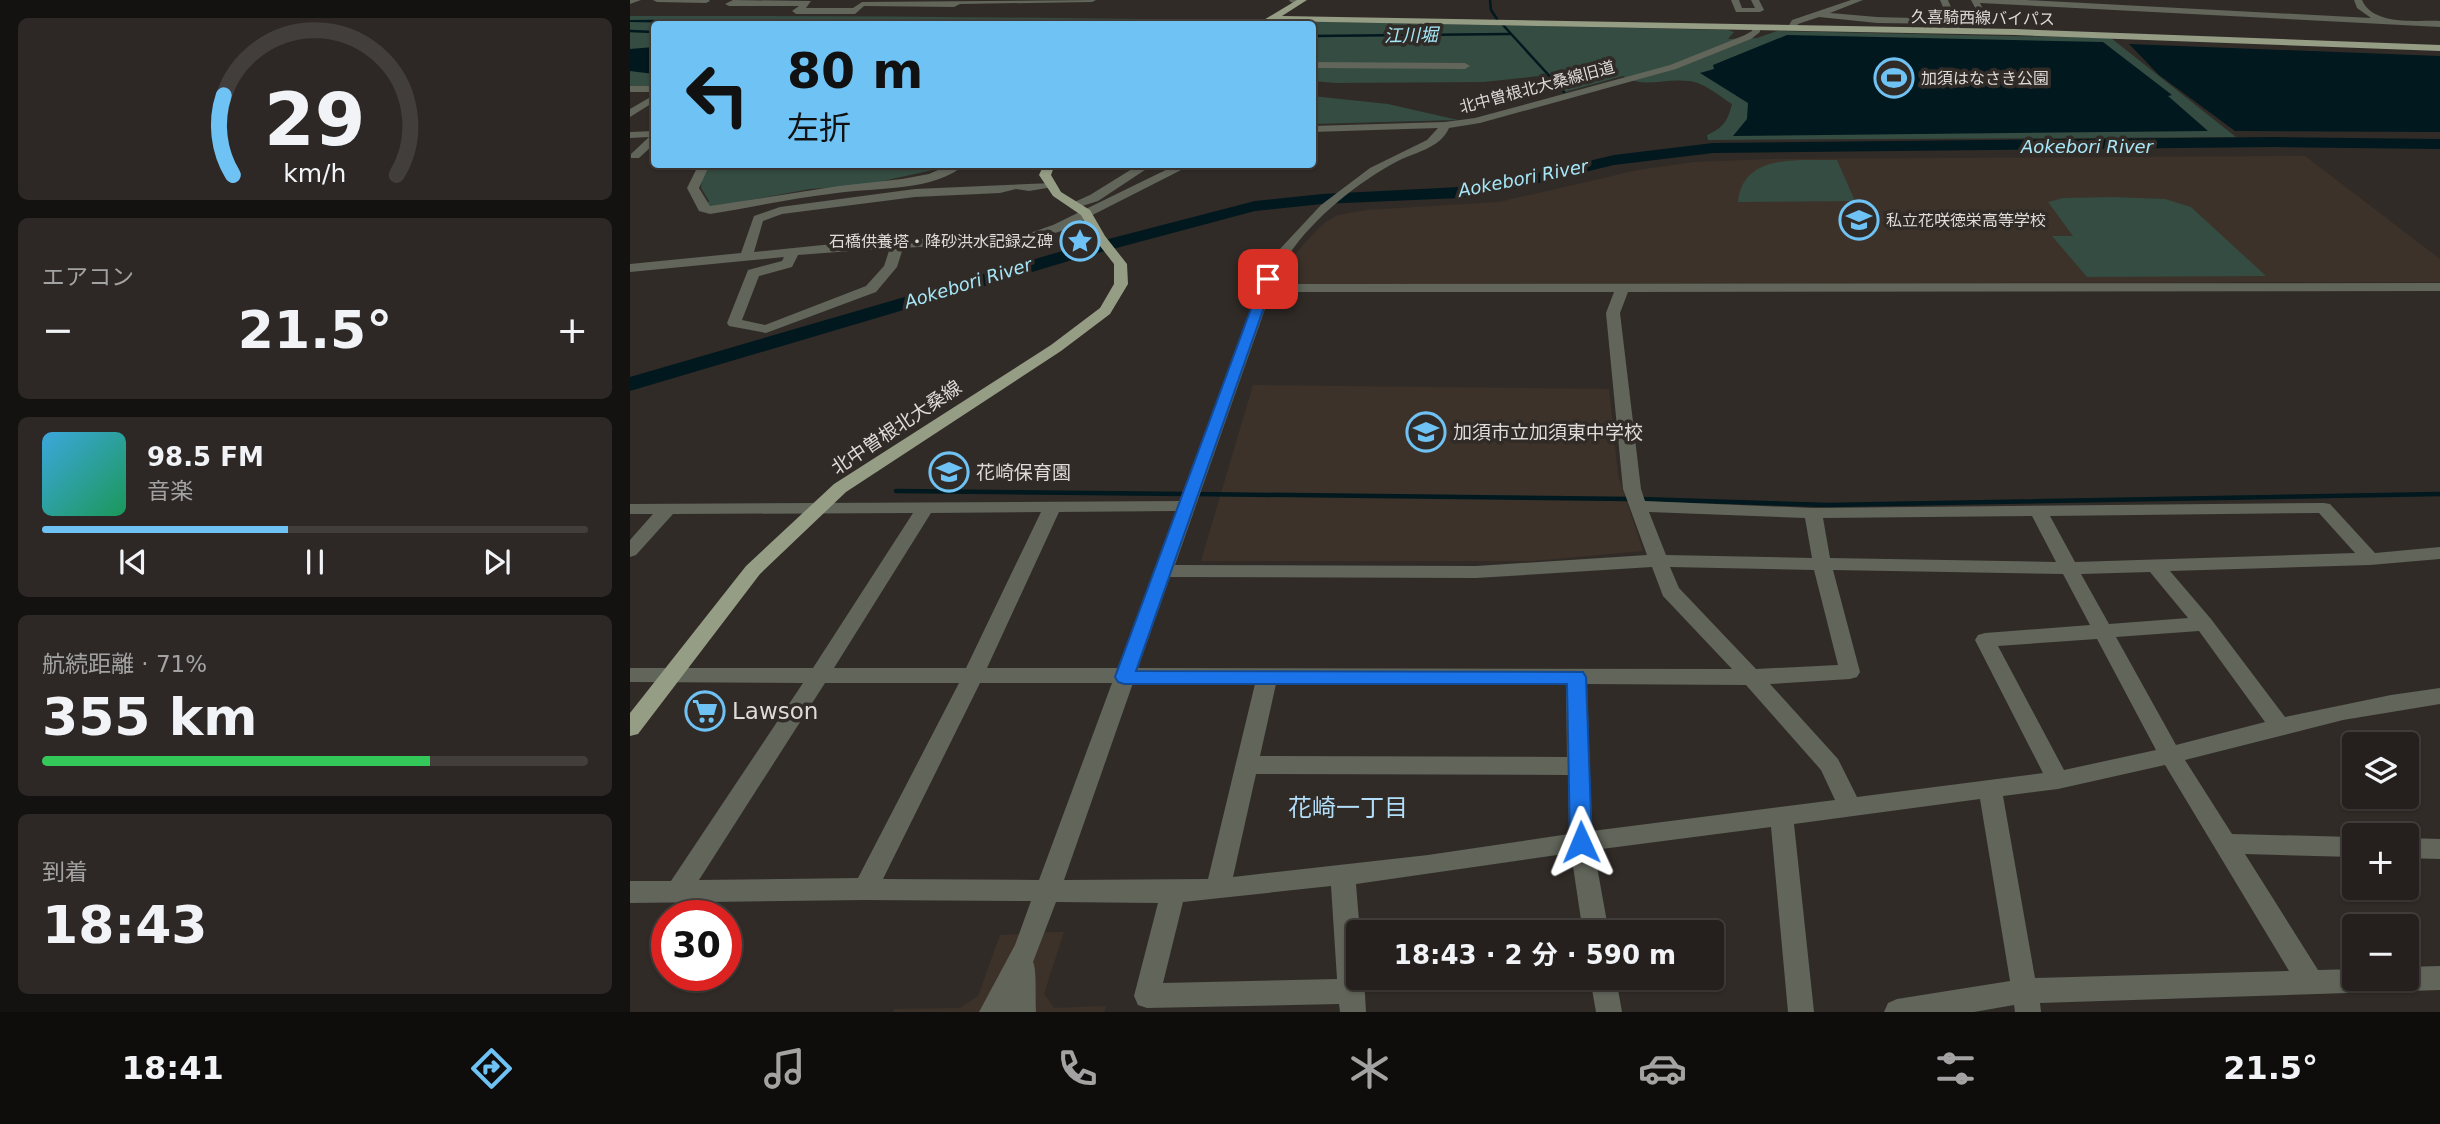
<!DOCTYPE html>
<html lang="ja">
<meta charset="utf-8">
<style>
:root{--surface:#25201d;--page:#2d2826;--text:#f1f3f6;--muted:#a3a3a4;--line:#423e3b;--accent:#6fc2f4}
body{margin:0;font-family:"DejaVu Sans","Noto Sans JP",sans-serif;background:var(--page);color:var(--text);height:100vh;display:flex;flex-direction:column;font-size:26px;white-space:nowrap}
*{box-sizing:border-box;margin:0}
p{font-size:23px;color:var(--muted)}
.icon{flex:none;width:38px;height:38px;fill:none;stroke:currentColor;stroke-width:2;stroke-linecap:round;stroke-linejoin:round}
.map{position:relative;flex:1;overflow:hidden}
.sheet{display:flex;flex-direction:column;gap:18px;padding:18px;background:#141210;width:630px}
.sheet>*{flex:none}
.guide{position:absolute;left:21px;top:21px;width:665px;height:147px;border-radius:7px;box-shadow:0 2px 5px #0004,0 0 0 2px var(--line);background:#6fc2f4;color:#111;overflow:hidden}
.buttons{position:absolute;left:1712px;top:732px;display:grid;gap:14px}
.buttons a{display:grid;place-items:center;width:77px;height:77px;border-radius:7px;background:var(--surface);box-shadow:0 2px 5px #0004,0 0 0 2px var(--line);font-size:35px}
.speed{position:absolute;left:21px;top:900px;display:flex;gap:14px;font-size:35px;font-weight:700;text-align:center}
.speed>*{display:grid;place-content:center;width:91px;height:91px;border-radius:50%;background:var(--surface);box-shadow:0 2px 5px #0004,0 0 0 2px var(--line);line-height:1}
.speed .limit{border:10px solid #d22;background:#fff;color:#111}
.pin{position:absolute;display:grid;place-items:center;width:60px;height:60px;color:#fff;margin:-30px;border-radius:14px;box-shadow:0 4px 10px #0006}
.me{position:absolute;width:77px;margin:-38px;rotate:359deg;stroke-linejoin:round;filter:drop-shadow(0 0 5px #0008)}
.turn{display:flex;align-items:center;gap:24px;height:147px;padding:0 21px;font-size:32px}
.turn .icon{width:91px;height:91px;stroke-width:2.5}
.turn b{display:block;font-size:49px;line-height:60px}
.big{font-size:52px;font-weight:700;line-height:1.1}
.sheet .card{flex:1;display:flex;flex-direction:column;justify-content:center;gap:10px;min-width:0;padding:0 24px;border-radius:10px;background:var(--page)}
.sheet .dial{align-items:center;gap:0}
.dial svg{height:182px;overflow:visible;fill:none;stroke:var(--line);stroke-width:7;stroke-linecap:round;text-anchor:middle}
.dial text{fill:var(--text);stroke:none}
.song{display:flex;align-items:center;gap:21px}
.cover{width:84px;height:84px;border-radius:10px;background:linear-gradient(135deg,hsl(200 70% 55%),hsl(150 70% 35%))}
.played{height:7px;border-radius:4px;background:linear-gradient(90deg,var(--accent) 45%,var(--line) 45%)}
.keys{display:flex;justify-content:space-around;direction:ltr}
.heat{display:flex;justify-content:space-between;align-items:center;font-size:38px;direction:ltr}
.charge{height:10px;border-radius:5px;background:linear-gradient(90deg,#34c759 71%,var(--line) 0)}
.trip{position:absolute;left:716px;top:920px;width:378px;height:70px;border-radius:7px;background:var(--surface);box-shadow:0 2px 5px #0004,0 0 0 2px var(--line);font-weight:700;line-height:70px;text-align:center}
.tab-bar{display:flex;height:112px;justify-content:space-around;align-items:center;background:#0f0d0c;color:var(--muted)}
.tab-bar .icon{width:49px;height:49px}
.tab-bar .selected{color:var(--accent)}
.tab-bar b{font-size:32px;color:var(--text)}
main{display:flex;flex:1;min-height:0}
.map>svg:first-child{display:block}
</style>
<main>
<section class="sheet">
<div class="card dial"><svg viewBox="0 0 100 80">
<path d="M14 69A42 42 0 1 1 86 69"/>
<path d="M14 69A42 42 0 0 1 10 34" stroke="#6fc2f4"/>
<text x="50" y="56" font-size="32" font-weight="700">29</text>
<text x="50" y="72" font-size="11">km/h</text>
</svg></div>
<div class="card"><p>エアコン</p>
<div class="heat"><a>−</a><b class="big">21.5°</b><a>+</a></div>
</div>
<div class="card">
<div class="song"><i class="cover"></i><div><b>98.5 FM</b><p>音楽</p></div></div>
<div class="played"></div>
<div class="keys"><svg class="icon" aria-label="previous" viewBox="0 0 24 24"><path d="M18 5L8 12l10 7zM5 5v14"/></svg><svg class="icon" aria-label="pause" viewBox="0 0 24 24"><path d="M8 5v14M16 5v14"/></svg><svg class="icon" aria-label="next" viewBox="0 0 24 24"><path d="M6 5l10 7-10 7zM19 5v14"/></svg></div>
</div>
<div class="card"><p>航続距離 · 71%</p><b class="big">355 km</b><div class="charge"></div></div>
<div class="card"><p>到着</p><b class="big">18:43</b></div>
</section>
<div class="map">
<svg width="1810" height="1012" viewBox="0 0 1810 1012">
<rect width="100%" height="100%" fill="#312b27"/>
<g fill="#3c3229">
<polygon points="1675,156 1810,259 1810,282 648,284 655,266 675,243 693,224 708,215 736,210 869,202 1008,170 1064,162 1144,159"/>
<polygon points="623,385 979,389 988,475 1013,551 903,561 571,561"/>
<polygon points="424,932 434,932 414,994 424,1008 476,1006 474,1012 263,1012 264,1009 330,1008 348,996 370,935"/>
</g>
<g fill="#344c41">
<path d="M0 16C366 15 732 22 1098 30L1104 32 1098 39 1127 38 1147 31 1481 38 1606 137 1078 140 1077 135C1093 128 1098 121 1102 104 1089 96 1074 82 1058 81 1034 78 1014 89 993 76L935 92 918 75 854 82 706 83 683 81 682 24H24V87L0 86Z"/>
<polygon points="682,96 758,104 828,120 683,124"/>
<path d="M1207 160 1225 201 1108 202C1113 152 1171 161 1207 160Z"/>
<polygon points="79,165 325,165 231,186 180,189 82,207 76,206 79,201 71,188 72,177"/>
<polygon points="1481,197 1535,199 1561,207 1636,276 1457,277 1422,236 1443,236 1418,202 1433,198"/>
</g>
<g fill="#01181e">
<polygon points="113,19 100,24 0,22 0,20"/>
<polygon points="1157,35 1473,42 1542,95 1538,96 1578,131 1103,136 1117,119 1118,103 1070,73 1084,69 1083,65"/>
<polygon points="1499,44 1810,56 1810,132 1605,131 1529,75"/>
<polygon points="24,47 24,74 0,71 0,49"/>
</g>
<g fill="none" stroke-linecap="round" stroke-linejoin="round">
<g stroke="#01181e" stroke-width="2.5">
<polyline points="860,0 861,10 867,19"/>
<polyline points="873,25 934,92"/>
<polyline points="0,31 24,32"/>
<polyline points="682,36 880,34"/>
</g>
<g stroke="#01181e" stroke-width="4.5">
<polyline points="266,491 556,494"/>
<polyline points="565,494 1001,499"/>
<polyline points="1010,499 1198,505 1810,494"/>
</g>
<polygon fill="#01181e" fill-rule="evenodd" points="1644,137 1810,139 1810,149 1644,147 1083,153 984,165 875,191 830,198 692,204 625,211 449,258 0,391 0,377 436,250 625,201 692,194 830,187 875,181 984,155 1083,143"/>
<g fill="#61655a" fill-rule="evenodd">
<polygon points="0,0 11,0 0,4"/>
<polygon points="23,0 79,0 80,1 76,3 27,2"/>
<polygon points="103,0 181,1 176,8 223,8 232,2 466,0 462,2 330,4 324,7 234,6 225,14 166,14 162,11 169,6 99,6 95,4"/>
<polygon points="668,0 663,3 659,1 660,0"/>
<polygon points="1101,0 1109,0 1112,8 1125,8 1121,0 1129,0 1134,10 1130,12 1106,12"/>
<path d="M1221 0H1233L1200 13 1247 17 1318 19 1310 0H1318L1326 19H1351L1341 0H1396L1741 18 1727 8 1724 0H1732C1743 26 1787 20 1810 21V27L1350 3 1360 24H1328L1330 29 1326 32 1320 24 1247 23 1189 17 1168 24 1165 29 1158 27 1162 20Z"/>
<path d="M1123 25H1129L1130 32 1121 39 1046 69 850 123 819 128C810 149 784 152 766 162 721 186 661 235 644 284L1810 283V291L998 292 990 313 1011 489 1015 501 1183 508 1694 503 1700 504 1745 553 1810 547V559L1740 565 1540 571 1581 619 1655 717 1761 695 1810 688V704L1713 720 1555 760 1602 834 1724 837V857L1615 854 1688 970 1724 969V978H1776V967L1810 966V990L1410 1003 1411 1012H1385L1384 1005 1344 1012H1254L1258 1003 1267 999 1380 981 1350 799 1164 824 1184 1012H1158L1141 827 964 850 979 933H953L941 853 726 884 730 933 728 978H734L736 1012H710L709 1004 517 1008 508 1005 504 996 528 903 426 902 403 962C407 969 405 999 406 1012H349L385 945 401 901 235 900 0 903V881H41L173 683 0 682V668H183L283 513 43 514 6 555 0 557V540L23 514H0V504L550 501 628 290 626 288 649 250 691 205 740 168 797 140 808 128 682 132V126L815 122 845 118 1040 65 1115 35 1122 31ZM641 292H984L976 313 993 489 1017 555 846 566 545 565ZM546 511 488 668H357L429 512ZM411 512 336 668H204L301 513ZM1019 512 1175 518 1182 558 1036 555ZM1689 513 1725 553 1445 562 1420 516ZM1402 516 1426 562 1200 558 1193 518ZM1022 567 1033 596 1102 669 508 668 540 577 846 578ZM1040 567 1184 570 1208 665 1126 669 1049 588ZM1203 570 1433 574 1460 625 1355 633 1348 635 1345 640 1413 773 1227 797 1208 759 1140 684 1220 679 1227 677 1230 672ZM1520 572 1558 618 1479 624 1451 574ZM1569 631 1635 722 1546 745 1486 637ZM1467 639 1526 750 1434 770 1368 646ZM195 683H329L228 878 69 880ZM350 683H482L409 880 253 879ZM503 683 625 684 578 879 434 880ZM646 684H936L937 757 630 756ZM957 684 1116 685 1191 770 1205 800 962 831ZM1535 765 1659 971 1405 978 1373 796 1428 789ZM626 774 938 775 939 834 798 855 603 877ZM701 886 707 979 533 983 553 902Z"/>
<polygon points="682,62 835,63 840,66 835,69 682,68"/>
<rect x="0" y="86" width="24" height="6"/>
<polygon points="24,95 24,102 0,117 0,109"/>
<polygon points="24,131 24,144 9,158 1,158 1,154 19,137 0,138 0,132"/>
<path d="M69 164H80L69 188 80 206 209 186 272 179 299 174 321 164H336C303 192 248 187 207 193 164 198 122 207 80 214L69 211 57 188Z"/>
<polygon points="510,164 524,164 468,201 446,208 440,204 460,195"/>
<path d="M548 164H563L431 231 405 240 273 248 267 267 246 292 136 333 99 326 97 323 118 270 152 261 154 257 0 272V264L111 253 124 216 150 207 285 189 423 183V187L399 191 386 189 370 193 285 197 152 214 133 221 124 252 212 243 400 233 423 225ZM260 248 254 266 236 286 135 325 112 320 129 276 162 267 168 255Z"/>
<polygon points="1776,838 1810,839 1810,859 1776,858"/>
<polygon points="960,978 986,978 992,1012 966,1012"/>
</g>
<g fill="#959d85" fill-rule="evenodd">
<polygon points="667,0 677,0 652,16 1385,29 1810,45 1810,51 1385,35 643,21 636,24 627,24"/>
<polygon points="414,164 425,164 421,175 431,192 460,210 475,236 497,264 498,284 480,314 431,351 216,492 130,574 8,734 0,736 0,713 116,566 204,484 421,345 470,308 484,284 484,264 463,237 451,215 423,196 409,175"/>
</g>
</g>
<polygon fill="#1a73e8" stroke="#114b97" stroke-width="2" points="638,275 644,279 506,671 953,672 956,677 962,842 959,849 951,851 943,849 940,842 937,684 494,684 488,682 485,677 632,279"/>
<defs>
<g id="stadium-ring" transform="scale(2.0125)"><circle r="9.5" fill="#312b27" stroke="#6fc2f4" stroke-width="1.5"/><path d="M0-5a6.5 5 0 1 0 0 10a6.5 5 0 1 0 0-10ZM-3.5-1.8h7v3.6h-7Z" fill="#6fc2f4"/></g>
<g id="school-ring" transform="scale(2.0125)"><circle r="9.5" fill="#312b27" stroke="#6fc2f4" stroke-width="1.5"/><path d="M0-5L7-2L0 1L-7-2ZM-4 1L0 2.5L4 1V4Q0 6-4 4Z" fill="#6fc2f4"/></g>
<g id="sight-ring" transform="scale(2.0125)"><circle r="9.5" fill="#312b27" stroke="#6fc2f4" stroke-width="1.5"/><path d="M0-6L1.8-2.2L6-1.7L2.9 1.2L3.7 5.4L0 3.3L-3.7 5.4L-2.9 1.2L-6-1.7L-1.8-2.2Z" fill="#6fc2f4"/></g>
<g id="supermarket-ring" transform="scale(2.0125)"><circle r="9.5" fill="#312b27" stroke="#6fc2f4" stroke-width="1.5"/><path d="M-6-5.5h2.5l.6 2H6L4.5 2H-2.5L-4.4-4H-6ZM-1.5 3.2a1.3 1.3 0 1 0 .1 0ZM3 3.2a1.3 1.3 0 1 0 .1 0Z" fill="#6fc2f4"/></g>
</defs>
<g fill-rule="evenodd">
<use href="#stadium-ring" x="1264" y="78"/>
<use href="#school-ring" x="1229" y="220"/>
<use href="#sight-ring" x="450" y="241"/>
<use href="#school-ring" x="796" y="432"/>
<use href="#school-ring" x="319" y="472"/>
<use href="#supermarket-ring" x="75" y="711"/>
</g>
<g text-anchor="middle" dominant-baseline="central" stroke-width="7" stroke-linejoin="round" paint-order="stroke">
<g font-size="16" fill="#dedad7" stroke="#312b27">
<text transform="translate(1353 18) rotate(1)">久喜騎西線バイパス</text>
<text transform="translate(907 87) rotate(-15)">北中曽根北大桑線旧道</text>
</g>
<g font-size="16" fill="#dedad7" stroke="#312b27" text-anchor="start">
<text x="1291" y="78">加須はなさき公園</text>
<text x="1256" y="220">私立花咲徳栄高等学校</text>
<text x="423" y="241" text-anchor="end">石橋供養塔・降砂洪水記録之碑</text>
</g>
<g font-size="18" font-style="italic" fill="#a5e7f9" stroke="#312b27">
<text transform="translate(781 35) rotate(-1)">江川堀</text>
<text x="1457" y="146">Aokebori River</text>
<text transform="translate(893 178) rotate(-11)">Aokebori River</text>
<text transform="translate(338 283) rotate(-17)">Aokebori River</text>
</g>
<g font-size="19" fill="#dedad7" stroke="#312b27">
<text transform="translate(266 427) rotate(-34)">北中曽根北大桑線</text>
</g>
<g font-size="19" fill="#dedad7" stroke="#312b27" text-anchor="start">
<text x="823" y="432">加須市立加須東中学校</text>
<text x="346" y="472">花崎保育園</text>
</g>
<g font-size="23" fill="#dedad7" stroke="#312b27" text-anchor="start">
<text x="102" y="711">Lawson</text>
</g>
<g font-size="24" fill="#b2defa" stroke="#312b27">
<text x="718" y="808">花崎一丁目</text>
</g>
</g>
</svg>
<div class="buttons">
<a><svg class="icon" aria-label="layers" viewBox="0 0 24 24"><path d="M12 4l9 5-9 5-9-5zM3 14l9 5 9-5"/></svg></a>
<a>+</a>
<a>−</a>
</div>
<div class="speed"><div class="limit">30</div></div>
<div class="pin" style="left:638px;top:279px;background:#d93025"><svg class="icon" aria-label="arrive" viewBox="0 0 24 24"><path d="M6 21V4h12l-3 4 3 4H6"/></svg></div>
<svg class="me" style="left:951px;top:842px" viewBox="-20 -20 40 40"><path d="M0-17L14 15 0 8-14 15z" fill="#1a73e8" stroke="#fff" stroke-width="4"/></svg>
<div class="trip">18:43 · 2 分 · 590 m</div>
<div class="guide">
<div class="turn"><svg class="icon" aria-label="left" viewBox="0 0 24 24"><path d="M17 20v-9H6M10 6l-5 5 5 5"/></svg><div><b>80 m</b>左折</div></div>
</div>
</div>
</main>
<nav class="tab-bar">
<b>18:41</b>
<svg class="icon selected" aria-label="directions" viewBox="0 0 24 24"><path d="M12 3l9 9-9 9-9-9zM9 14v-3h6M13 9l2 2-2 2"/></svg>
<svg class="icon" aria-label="music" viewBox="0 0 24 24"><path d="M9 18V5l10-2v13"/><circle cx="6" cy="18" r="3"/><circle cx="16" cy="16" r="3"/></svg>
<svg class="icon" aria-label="phone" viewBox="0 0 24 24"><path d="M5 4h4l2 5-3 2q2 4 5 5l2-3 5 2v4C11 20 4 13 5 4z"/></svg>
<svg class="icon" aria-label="climate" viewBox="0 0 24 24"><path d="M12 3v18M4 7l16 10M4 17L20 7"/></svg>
<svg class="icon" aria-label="car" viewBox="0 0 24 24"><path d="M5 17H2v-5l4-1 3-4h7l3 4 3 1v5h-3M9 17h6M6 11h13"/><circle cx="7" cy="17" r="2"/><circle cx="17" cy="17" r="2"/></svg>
<svg class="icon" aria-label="filters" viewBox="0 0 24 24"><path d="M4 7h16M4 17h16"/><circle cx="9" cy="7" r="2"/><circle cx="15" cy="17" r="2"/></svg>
<b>21.5°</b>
</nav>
